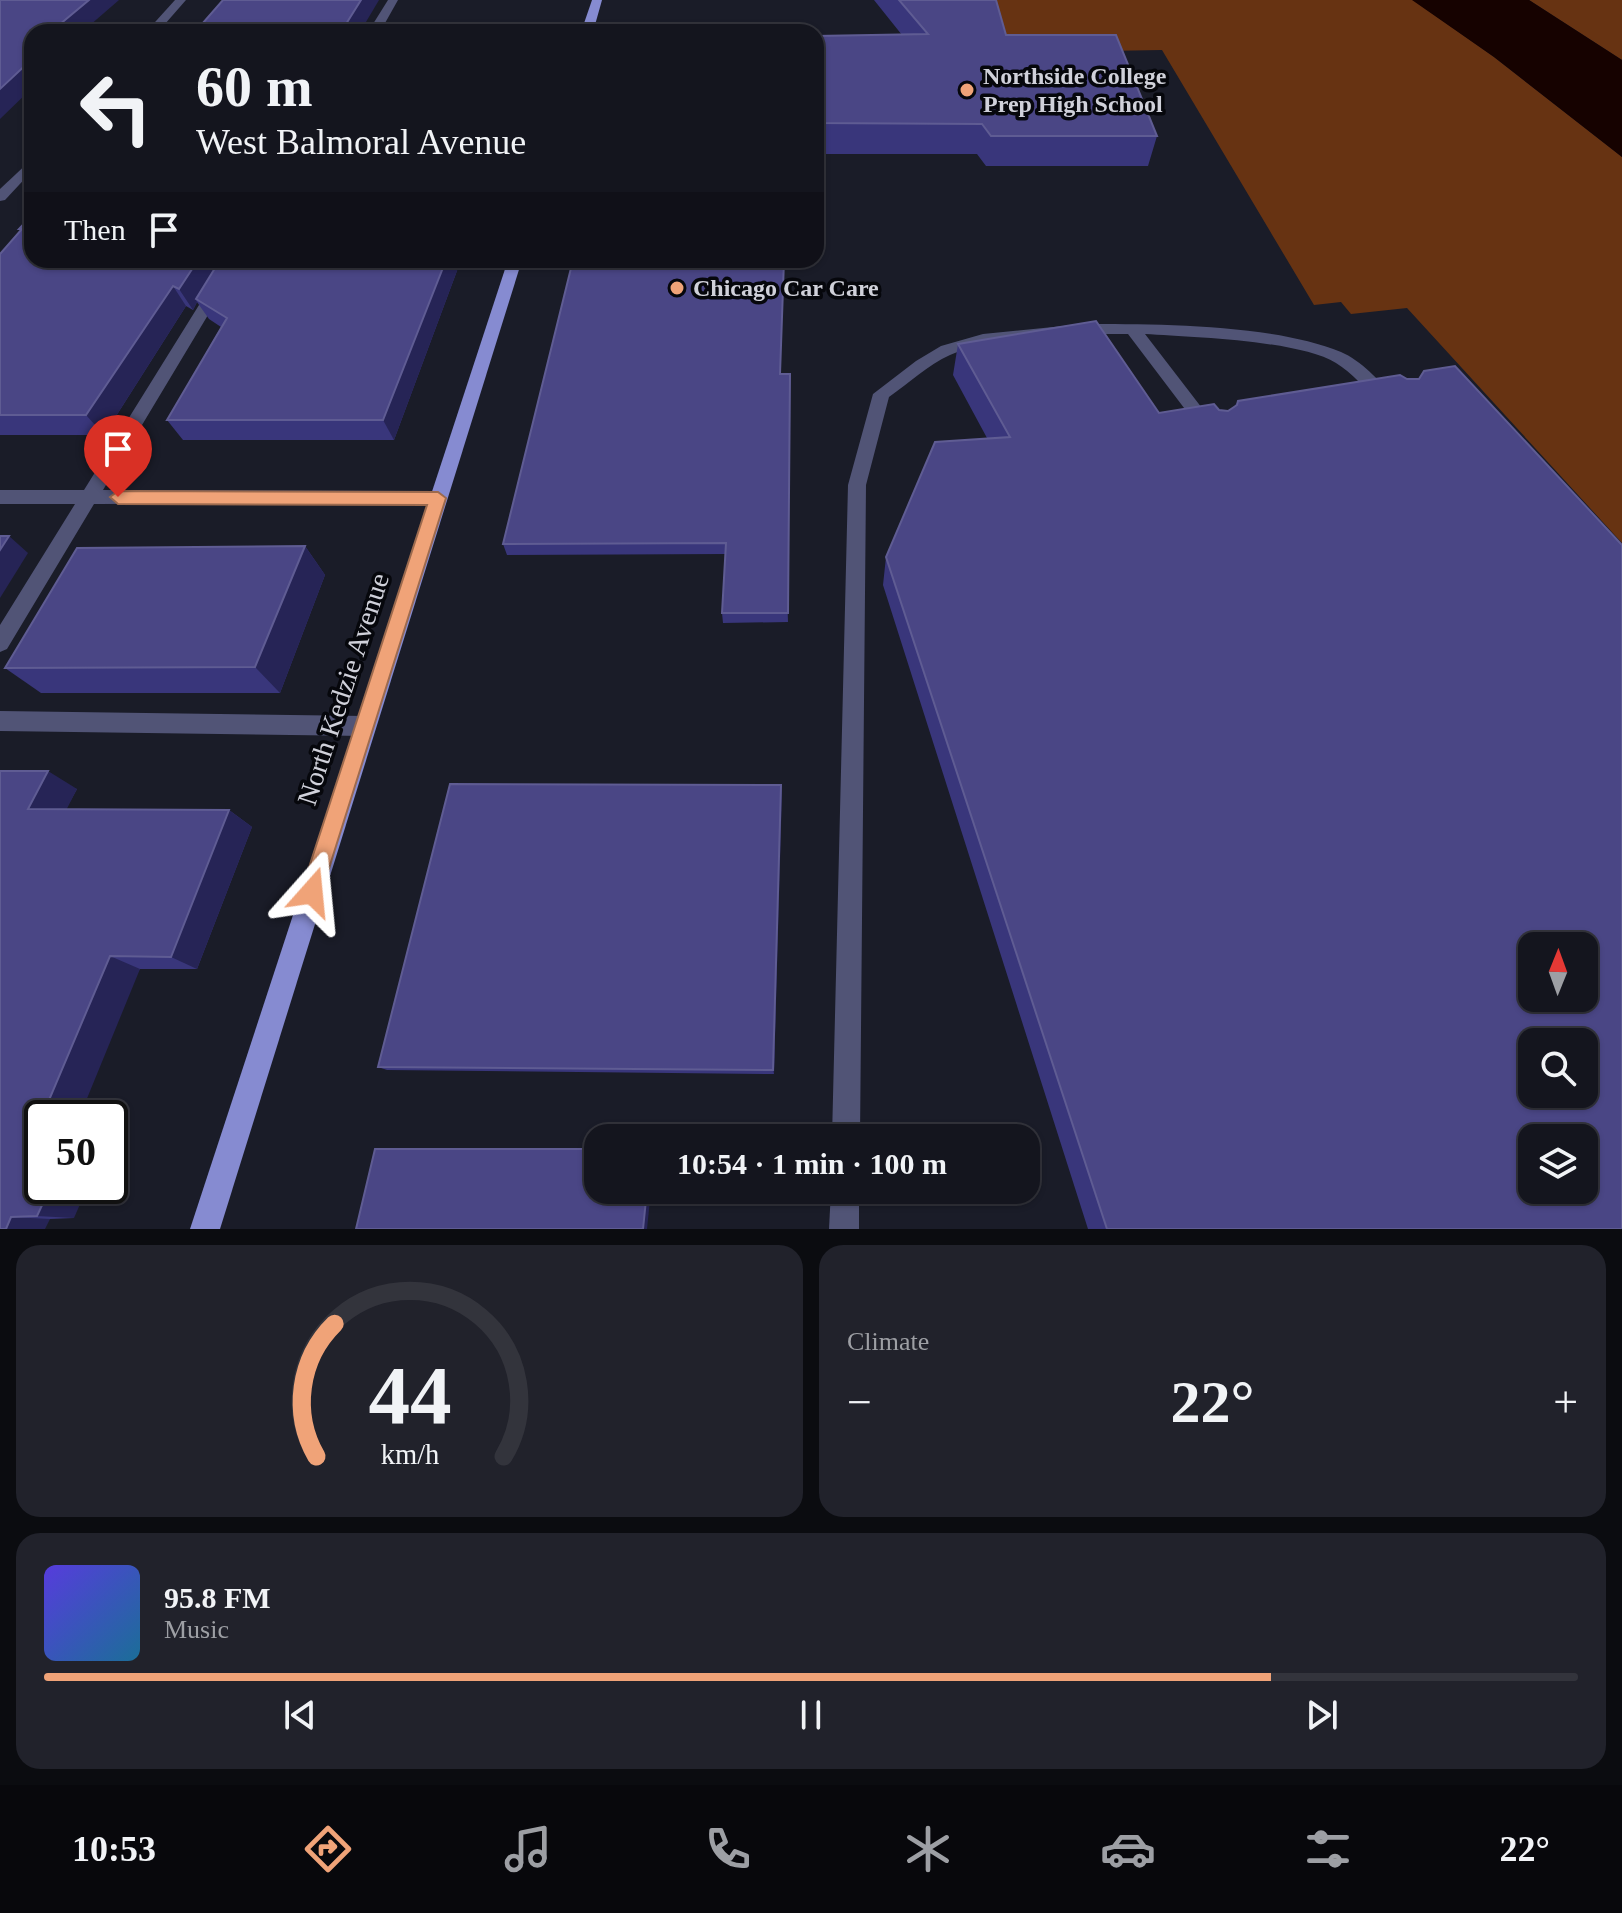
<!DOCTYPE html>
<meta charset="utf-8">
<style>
:root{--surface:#14151e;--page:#21222b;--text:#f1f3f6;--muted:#9d9fa4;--line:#33343c;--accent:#f0a378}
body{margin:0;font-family:Georgia,serif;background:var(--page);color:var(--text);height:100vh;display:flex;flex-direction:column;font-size:30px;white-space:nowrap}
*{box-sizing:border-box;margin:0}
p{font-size:26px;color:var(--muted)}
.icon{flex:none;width:44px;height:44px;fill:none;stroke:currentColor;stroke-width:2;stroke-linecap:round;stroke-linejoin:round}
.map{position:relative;height:1229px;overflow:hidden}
.drawer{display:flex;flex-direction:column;gap:16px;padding:16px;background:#0b0c10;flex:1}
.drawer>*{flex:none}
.guide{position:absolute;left:24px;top:24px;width:800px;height:244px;border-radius:24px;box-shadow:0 2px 6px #0004,0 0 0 2px var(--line);background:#14151e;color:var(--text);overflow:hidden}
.needle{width:52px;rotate:1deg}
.controls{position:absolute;left:1518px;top:932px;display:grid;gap:16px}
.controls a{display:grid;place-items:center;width:80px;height:80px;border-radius:16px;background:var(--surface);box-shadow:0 2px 6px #0004,0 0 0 2px var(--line);font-size:40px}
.speed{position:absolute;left:24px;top:1100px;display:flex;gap:16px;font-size:40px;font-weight:700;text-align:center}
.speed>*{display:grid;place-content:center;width:104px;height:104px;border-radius:50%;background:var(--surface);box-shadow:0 2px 6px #0004,0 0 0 2px var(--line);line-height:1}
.speed .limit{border:4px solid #111;border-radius:12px;background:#fff;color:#111}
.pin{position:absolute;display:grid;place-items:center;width:68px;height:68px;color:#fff;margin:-82px -34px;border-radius:50% 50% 50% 0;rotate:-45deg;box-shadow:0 0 8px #0007}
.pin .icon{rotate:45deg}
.me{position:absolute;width:88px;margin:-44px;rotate:18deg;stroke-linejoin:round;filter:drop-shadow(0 0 6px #0008)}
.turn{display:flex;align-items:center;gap:28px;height:168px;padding:0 40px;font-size:36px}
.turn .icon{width:104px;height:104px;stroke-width:2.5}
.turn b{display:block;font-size:56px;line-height:68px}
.then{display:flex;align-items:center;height:76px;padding:0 40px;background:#0003;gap:16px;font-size:30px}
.big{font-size:60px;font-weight:700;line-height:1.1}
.drawer .tile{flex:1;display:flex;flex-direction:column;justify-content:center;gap:12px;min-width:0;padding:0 28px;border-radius:24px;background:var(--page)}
.drawer .dial{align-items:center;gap:0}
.dial svg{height:208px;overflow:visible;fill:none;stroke:var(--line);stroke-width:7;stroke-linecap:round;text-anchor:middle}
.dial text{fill:var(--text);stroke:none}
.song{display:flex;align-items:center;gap:24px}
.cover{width:96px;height:96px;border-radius:12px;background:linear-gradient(135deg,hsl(250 70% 55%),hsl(200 70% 35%))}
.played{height:8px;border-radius:4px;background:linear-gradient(90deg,var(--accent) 80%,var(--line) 80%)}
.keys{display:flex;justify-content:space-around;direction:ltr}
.heat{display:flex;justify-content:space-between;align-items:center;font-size:44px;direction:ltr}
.drawer .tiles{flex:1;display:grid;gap:16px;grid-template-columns:1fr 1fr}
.tile:last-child{grid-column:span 2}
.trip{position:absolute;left:584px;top:1124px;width:456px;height:80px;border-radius:24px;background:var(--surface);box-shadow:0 2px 6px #0004,0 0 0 2px var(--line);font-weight:700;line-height:80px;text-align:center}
.menu{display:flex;height:128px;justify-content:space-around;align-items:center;background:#08080c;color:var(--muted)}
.menu .icon{width:56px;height:56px}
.menu .active{color:var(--accent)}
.menu b{font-size:36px;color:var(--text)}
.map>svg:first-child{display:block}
</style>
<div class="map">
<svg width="1622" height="1229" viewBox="0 0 1622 1229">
<rect width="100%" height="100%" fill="#1a1c28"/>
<g fill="#673312">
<polygon points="985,0 1413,0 1494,57 1622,157 1622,543 1407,308 1351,314 1341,302 1314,305 1162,50 993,53"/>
<polygon points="1529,0 1622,0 1622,60"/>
</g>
<polygon fill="#160200" points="1412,0 1529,0 1622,60 1622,157 1494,57"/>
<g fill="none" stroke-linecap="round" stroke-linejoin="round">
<g fill="#515476" fill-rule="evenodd">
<polygon points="175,0 186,0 158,32 146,32"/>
<polygon points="388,0 398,0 380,32 368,32"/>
<polygon points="32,159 32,171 5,200 0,201 0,189"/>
<polygon points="227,260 241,260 103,490 438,491 444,493 447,498 444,503 94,504 7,649 0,652 0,625 75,504 0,504 0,490 84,490"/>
<path d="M1083 324C1157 324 1273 324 1341 352 1360 360 1381 381 1392 397L1384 403 1378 401C1365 388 1352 373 1336 363 1298 340 1191 337 1145 334L1215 425 1218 429 1215 433H1203L1128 334C1070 334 1004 331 950 355 928 365 909 383 889 397L866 485 860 1138H832L848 485 873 394 916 361 941 346 983 334Z"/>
<polygon points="0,711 365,716 373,719 376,726 373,733 365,736 0,731"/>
<polygon points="831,1190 859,1190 859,1229 829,1229"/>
</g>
<g fill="#868bd1" fill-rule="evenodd">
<polygon points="592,0 602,0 593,32 581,32"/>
<polygon points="508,260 522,260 220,1229 190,1229"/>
</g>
</g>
<g fill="#39367b">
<polygon points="874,0 996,0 1006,35 1157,136 1148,166 986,166 977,154 816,154 816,36 902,35"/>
<polygon points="32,215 32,260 461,260 394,440 183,440 167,420 221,327 209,319 197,302 193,310 186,306 104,435 0,435 0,254 21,231 19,229"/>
<polygon points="573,260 784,260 780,374 788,622 723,623 722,613 726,554 507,555 503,544"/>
<polygon points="958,344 1159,413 1219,410 1228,411 1234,407 1238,401 1407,379 1418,379 1424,371 1622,1229 1088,1229 883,585 886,557 987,438 953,375"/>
<polygon points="305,546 325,575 280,693 41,693 5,668"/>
<polygon points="0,771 77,789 66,809 229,810 252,827 197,969 140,969 42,1118 74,1218 50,1219 0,1229"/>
<polygon points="781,785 774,1074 387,1070 378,1067"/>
</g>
<g fill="#262456">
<polygon points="89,0 119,0 82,32 54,32 53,30"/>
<polygon points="361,0 379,0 360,32 341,32"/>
<polygon points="32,59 32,88 0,119 0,89"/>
<polygon points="198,260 223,260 196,299 197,302 193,310 179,289"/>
<polygon points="446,260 461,260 394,440 383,420"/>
<polygon points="173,286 186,306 104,435 86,415"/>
<polygon points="9,536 28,553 0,598 0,550"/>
<polygon points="305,546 325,575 280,693 255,667"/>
<polygon points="48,771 77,789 58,826 28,809"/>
<polygon points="781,785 782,793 774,1074 773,1070"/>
<polygon points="229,810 252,827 197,969 171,957"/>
<polygon points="110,956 140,969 79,1118 42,1118 42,1165 31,1164 27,1152"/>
<polygon points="51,1186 88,1186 74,1218 37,1216"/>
<polygon points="647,1190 651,1190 647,1229 643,1229"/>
<polygon points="11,1217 50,1219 45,1229 6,1229"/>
</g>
<g fill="#4a4685" stroke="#5f5c93" stroke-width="2" fill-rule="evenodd">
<polygon points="0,0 89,0 53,30 62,31 61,32 32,32 32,59 0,89"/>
<polygon points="223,0 361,0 341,32 195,32"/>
<polygon points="899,0 996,0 1006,35 1116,35 1157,136 991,136 982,124 816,123 816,36 928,34"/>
<polygon points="32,215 32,260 198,260 179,289 173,286 86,415 0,415 0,254 22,229 19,229"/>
<polygon points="220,260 446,260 383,420 167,420 227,318 196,299"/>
<polygon points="573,260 784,260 780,374 790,374 788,613 722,613 726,543 503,544"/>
<path d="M1096 321 1159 413 1214 404 1219 410 1228 411 1237 405 1238 401 1400 375 1407 379H1419L1424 371 1455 366 1622 545V1229H1107L886 557 935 442 1010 437 958 344ZM1532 946H1584V998H1532ZM1532 1042H1584V1094H1532ZM1532 1138H1584V1190H1532Z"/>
<polygon points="0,536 9,536 0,550"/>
<polygon points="305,546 255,667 5,668 77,548"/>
<polygon points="0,771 48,771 28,809 229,810 171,957 110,956 27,1152 36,1152 31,1164 42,1164 42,1186 51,1186 37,1216 11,1217 6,1229 0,1229"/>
<polygon points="450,784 781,785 773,1070 378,1067"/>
<polygon points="375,1149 598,1149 598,1190 647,1190 643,1229 356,1229"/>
</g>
<polygon fill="#f0a378" stroke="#9c6a4e" stroke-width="2" points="118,491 438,492 446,498 319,900 312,903 304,900 301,892 427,505 118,504 110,497"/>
<g fill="#f0a378" stroke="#06070c" stroke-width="3">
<circle cx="967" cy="90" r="8"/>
<circle cx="677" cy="288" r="8"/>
</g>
<g text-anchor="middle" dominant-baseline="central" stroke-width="7" stroke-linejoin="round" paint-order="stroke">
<g font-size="24" font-weight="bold" fill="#d0d1da" stroke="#06070c" text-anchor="start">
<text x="983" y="76">Northside College<tspan x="983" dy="28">Prep High School</tspan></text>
<text x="693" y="288">Chicago Car Care</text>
</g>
<g font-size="28" fill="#d0d1da" stroke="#06070c">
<text transform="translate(343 689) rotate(-72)">North Kedzie Avenue</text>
</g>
</g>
</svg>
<div class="controls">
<a><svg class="needle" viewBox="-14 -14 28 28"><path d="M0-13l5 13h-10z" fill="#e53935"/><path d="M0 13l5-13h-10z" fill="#9d9fa4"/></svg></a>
<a><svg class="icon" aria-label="search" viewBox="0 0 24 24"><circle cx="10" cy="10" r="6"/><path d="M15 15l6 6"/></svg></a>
<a><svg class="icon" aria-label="layers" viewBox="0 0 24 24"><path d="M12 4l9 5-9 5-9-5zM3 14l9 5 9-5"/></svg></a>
</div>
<div class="speed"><div class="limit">50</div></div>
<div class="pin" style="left:118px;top:497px;background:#d93025"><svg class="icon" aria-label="arrive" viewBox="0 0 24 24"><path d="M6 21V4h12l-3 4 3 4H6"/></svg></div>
<svg class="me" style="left:312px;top:892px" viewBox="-20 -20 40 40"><path d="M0-17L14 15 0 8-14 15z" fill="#f0a378" stroke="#fff" stroke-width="4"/></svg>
<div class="trip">10:54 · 1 min · 100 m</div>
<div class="guide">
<div class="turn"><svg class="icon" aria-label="left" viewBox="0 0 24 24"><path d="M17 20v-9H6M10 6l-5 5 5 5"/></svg><div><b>60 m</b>West Balmoral Avenue</div></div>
<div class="then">Then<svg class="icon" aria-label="arrive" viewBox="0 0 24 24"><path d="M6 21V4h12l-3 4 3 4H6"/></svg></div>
</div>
</div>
<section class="drawer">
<div class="tiles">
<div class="tile dial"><svg viewBox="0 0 100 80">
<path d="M14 69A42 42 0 1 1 86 69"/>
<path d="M14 69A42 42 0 0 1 21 18" stroke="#f0a378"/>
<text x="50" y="56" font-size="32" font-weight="700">44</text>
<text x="50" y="72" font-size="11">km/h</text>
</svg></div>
<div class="tile"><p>Climate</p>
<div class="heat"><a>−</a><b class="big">22°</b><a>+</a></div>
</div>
<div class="tile">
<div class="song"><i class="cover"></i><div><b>95.8 FM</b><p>Music</p></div></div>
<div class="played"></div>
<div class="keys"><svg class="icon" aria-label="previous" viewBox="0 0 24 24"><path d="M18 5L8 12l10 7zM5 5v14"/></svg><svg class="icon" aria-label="pause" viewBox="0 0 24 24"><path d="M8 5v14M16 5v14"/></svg><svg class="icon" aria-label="next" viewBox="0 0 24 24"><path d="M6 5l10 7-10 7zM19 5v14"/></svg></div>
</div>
</div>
</section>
<nav class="menu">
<b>10:53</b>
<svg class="icon active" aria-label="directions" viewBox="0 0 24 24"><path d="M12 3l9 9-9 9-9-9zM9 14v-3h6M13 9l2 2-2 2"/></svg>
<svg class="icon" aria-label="music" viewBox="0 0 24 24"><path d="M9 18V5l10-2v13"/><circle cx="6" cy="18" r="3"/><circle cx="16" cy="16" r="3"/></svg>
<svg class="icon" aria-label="phone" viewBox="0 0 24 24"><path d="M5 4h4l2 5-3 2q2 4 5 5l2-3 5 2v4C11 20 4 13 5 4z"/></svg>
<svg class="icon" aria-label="climate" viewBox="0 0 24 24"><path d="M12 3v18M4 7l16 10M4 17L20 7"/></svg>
<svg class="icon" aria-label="car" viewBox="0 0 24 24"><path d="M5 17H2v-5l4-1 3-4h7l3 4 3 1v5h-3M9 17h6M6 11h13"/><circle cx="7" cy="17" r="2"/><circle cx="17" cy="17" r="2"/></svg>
<svg class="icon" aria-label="filters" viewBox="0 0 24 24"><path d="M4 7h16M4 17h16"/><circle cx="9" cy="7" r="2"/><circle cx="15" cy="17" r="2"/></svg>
<b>22°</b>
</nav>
